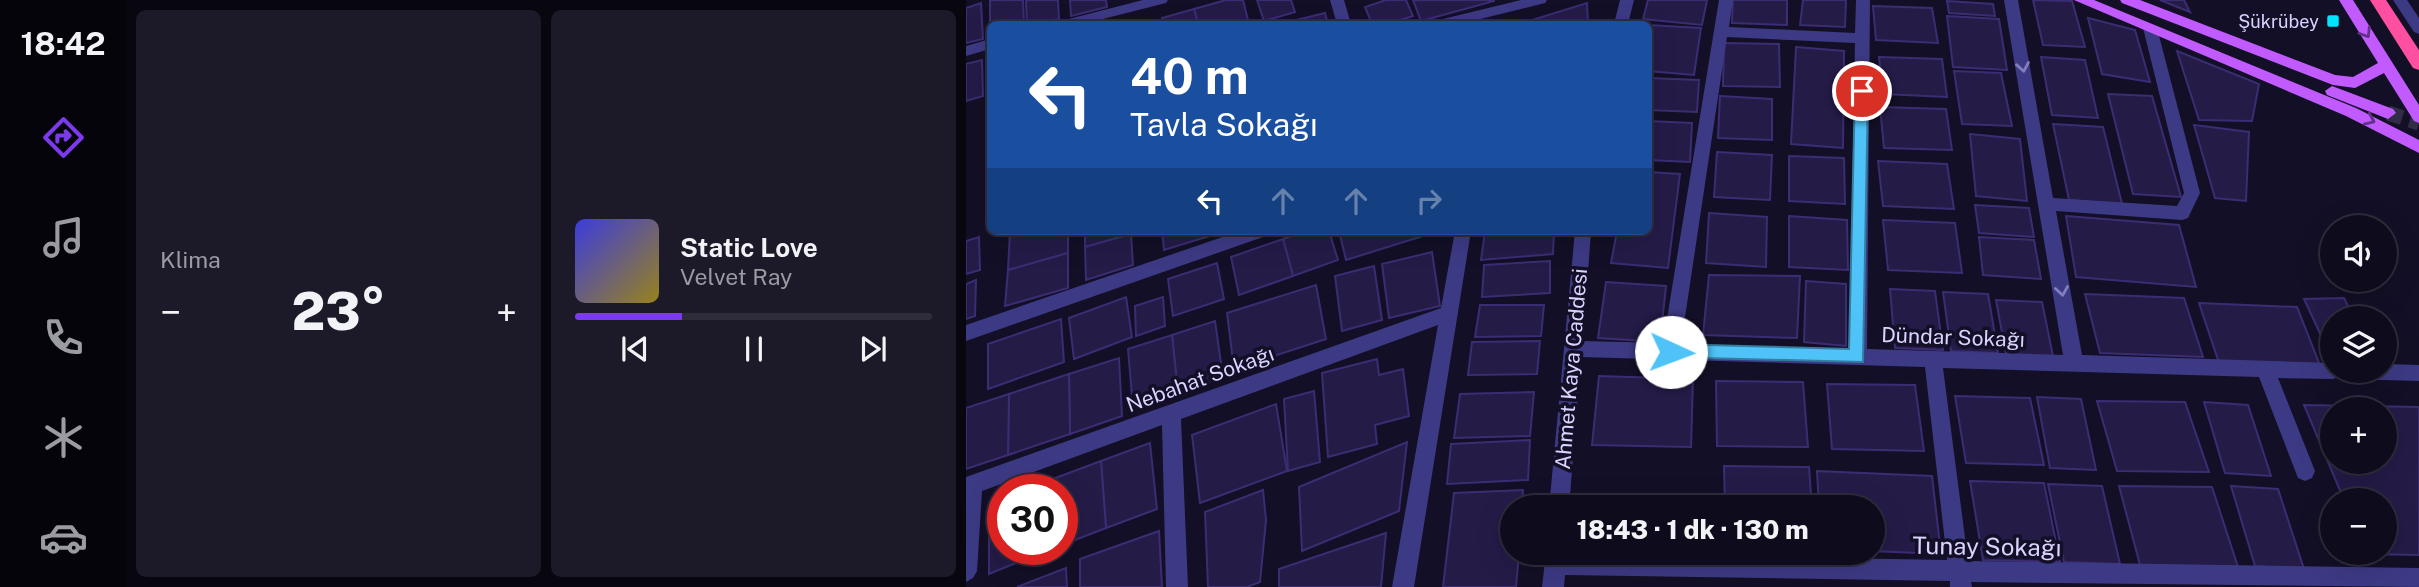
<!DOCTYPE html>
<html lang="tr">
<meta charset="utf-8">
<style>
:root{--surface:#0e0b1c;--page:#1c1929;--text:#f1f3f6;--muted:#9b9ba3;--line:#2e2b3b;--accent:#7c3aed}
body{margin:0;font-family:"Public Sans",sans-serif;background:var(--page);color:var(--text);height:100vh;display:flex;flex-direction:column;font-size:26px;white-space:nowrap}
*{box-sizing:border-box;margin:0}
p{font-size:23px;color:var(--muted)}
.icon{flex:none;width:38px;height:38px;fill:none;stroke:currentColor;stroke-width:2;stroke-linecap:round;stroke-linejoin:round}
.map{position:relative;flex:1;overflow:hidden}
.details{display:flex;flex-direction:column;gap:10px;padding:10px;background:#08060f;width:840px}
.details>*{flex:none}
.guide{position:absolute;left:21px;top:21px;width:665px;height:214px;border-radius:10px;box-shadow:0 7px 28px #0002,0 0 0 2px var(--line);background:#1a4fa0;color:#fff;overflow:hidden}
.tools{position:absolute;left:1354px;top:215px;display:grid;gap:14px}
.tools a{display:grid;place-items:center;width:77px;height:77px;border-radius:50%;background:var(--surface);box-shadow:0 7px 28px #0002,0 0 0 2px var(--line);font-size:35px}
.speed{position:absolute;left:21px;top:474px;display:flex;gap:14px;font-size:35px;font-weight:700;text-align:center}
.speed>*{display:grid;place-content:center;width:91px;height:91px;border-radius:50%;background:var(--surface);box-shadow:0 7px 28px #0002,0 0 0 2px var(--line);line-height:1}
.speed .limit{border:10px solid #d22;background:#fff;color:#111}
.pin{position:absolute;display:grid;place-items:center;width:60px;height:60px;color:#fff;margin:-30px;border:4px solid #fff;border-radius:50%;box-shadow:0 2px 7px #0007}
.me{position:absolute;width:77px;margin:-38px;rotate:92deg;stroke-linejoin:round;filter:drop-shadow(0 0 5px #0008)}
.turn{display:flex;align-items:center;gap:24px;height:147px;padding:0 28px;font-size:32px}
.turn .icon{width:91px;height:91px;stroke-width:2.5}
.turn b{display:block;font-size:49px;line-height:60px}
.lanes{display:flex;align-items:center;height:66px;padding:0 28px;background:#0003;justify-content:center;gap:35px;direction:ltr}
.lanes .off{opacity:.35}
.big{font-size:52px;font-weight:800;line-height:1.1}
.details .card{flex:1;display:flex;flex-direction:column;justify-content:center;gap:10px;min-width:0;padding:0 24px;border-radius:10px;background:var(--page)}
.song{display:flex;align-items:center;gap:21px}
.cover{width:84px;height:84px;border-radius:10px;background:linear-gradient(135deg,hsl(240 70% 55%),hsl(50 70% 35%))}
.played{height:7px;border-radius:4px;background:linear-gradient(90deg,var(--accent) 30%,var(--line) 30%)}
.keys{display:flex;justify-content:space-around;direction:ltr}
.heat{display:flex;justify-content:space-between;align-items:center;font-size:38px;direction:ltr}
.details .tiles{flex:1;display:grid;gap:10px;grid-template-columns:repeat(2,1fr)}
.trip{position:absolute;left:534px;top:495px;width:385px;height:70px;border-radius:35px;background:var(--surface);box-shadow:0 7px 28px #0002,0 0 0 2px var(--line);font-weight:800;line-height:70px;text-align:center}
main{display:flex;flex:1;min-height:0}
.menu{display:flex;flex-direction:column;width:126px;justify-content:space-around;align-items:center;background:#06040b;color:var(--muted)}
.menu .icon{width:49px;height:49px}
.menu .current{color:var(--accent)}
.menu b{font-size:32px;color:var(--text)}
.map>svg:first-child{display:block}
</style>
<main>
<nav class="menu">
<b>18:42</b>
<svg class="icon current" aria-label="directions" viewBox="0 0 24 24"><path d="M12 3l9 9-9 9-9-9zM9 14v-3h6M13 9l2 2-2 2"/></svg>
<svg class="icon" aria-label="music" viewBox="0 0 24 24"><path d="M9 18V5l10-2v13"/><circle cx="6" cy="18" r="3"/><circle cx="16" cy="16" r="3"/></svg>
<svg class="icon" aria-label="phone" viewBox="0 0 24 24"><path d="M5 4h4l2 5-3 2q2 4 5 5l2-3 5 2v4C11 20 4 13 5 4z"/></svg>
<svg class="icon" aria-label="climate" viewBox="0 0 24 24"><path d="M12 3v18M4 7l16 10M4 17L20 7"/></svg>
<svg class="icon" aria-label="car" viewBox="0 0 24 24"><path d="M5 17H2v-5l4-1 3-4h7l3 4 3 1v5h-3M9 17h6M6 11h13"/><circle cx="7" cy="17" r="2"/><circle cx="17" cy="17" r="2"/></svg>
</nav>
<section class="details">
<div class="tiles">
<div class="card"><p>Klima</p>
<div class="heat"><a>−</a><b class="big">23°</b><a>+</a></div>
</div>
<div class="card">
<div class="song"><i class="cover"></i><div><b>Static Love</b><p>Velvet Ray</p></div></div>
<div class="played"></div>
<div class="keys"><svg class="icon" aria-label="previous" viewBox="0 0 24 24"><path d="M18 5L8 12l10 7zM5 5v14"/></svg><svg class="icon" aria-label="pause" viewBox="0 0 24 24"><path d="M8 5v14M16 5v14"/></svg><svg class="icon" aria-label="next" viewBox="0 0 24 24"><path d="M6 5l10 7-10 7zM19 5v14"/></svg></div>
</div>
</div>
</section>
<div class="map">
<svg width="1453" height="587" viewBox="0 0 1453 587">
<rect width="100%" height="100%" fill="#130f26"/>
<g fill="#241b47" stroke="#3b2d73" stroke-width="2" fill-rule="evenodd">
<polygon points="24,0 57,0 58,24 24,24 24,36"/>
<polygon points="60,0 92,0 93,19 61,24"/>
<polygon points="104,0 140,0 141,7 105,16"/>
<polygon points="260,0 277,0 283,24 232,24 228,9"/>
<polygon points="291,0 325,0 329,12 298,21"/>
<polygon points="420,0 440,0 447,16 421,24 406,24 399,7"/>
<polygon points="447,0 528,0 528,1 455,21"/>
<polygon points="682,0 741,0 736,25 677,19"/>
<polygon points="767,0 821,0 821,25 766,23"/>
<polygon points="837,0 880,0 879,27 834,25"/>
<polygon points="1067,0 1106,1 1119,47 1077,45"/>
<polygon points="1194,0 1218,0 1224,12"/>
<polygon points="981,1 1027,4 1029,16 983,13"/>
<polygon points="15,3 17,39 0,43 0,8"/>
<polygon points="621,3 622,24 553,24"/>
<polygon points="907,6 966,8 972,43 910,40"/>
<polygon points="228,9 232,24 197,24 196,18"/>
<polygon points="359,13 362,24 314,24"/>
<polygon points="981,16 1033,19 1041,70 987,67"/>
<polygon points="1122,18 1169,30 1184,82 1136,74"/>
<polygon points="682,25 735,28 728,75 682,71"/>
<polygon points="758,43 813,44 814,87 757,86"/>
<polygon points="830,47 878,51 877,148 825,144"/>
<polygon points="1211,51 1293,84 1286,121 1233,120"/>
<polygon points="913,57 976,59 981,97 917,94"/>
<polygon points="1075,57 1119,60 1132,118 1086,115"/>
<polygon points="16,60 17,96 0,101 0,64"/>
<polygon points="988,71 1035,73 1046,126 996,124"/>
<polygon points="682,78 733,80 731,112 682,110"/>
<polygon points="1142,94 1186,96 1215,197 1167,194"/>
<polygon points="754,96 806,99 806,140 752,138"/>
<polygon points="914,107 980,109 986,150 918,148"/>
<polygon points="682,121 726,123 724,162 682,160"/>
<polygon points="1087,124 1137,127 1156,204 1103,200"/>
<polygon points="1228,125 1283,132 1280,201 1249,198"/>
<polygon points="1004,134 1054,139 1061,201 1010,196"/>
<polygon points="751,152 806,155 804,200 748,197"/>
<polygon points="823,156 878,158 879,204 823,201"/>
<polygon points="912,161 981,164 988,209 917,206"/>
<polygon points="682,172 714,174 702,268 645,263 651,231 682,231"/>
<polygon points="1009,205 1063,208 1068,237 1013,233"/>
<polygon points="743,213 801,217 800,267 740,263"/>
<polygon points="823,216 881,220 882,270 823,267"/>
<polygon points="1100,216 1213,225 1230,287 1110,277"/>
<polygon points="917,220 989,223 996,273 922,270"/>
<polygon points="44,231 102,231 102,253 42,270"/>
<polygon points="119,231 164,231 165,234 119,247"/>
<polygon points="196,231 260,231 198,250"/>
<polygon points="339,231 363,231 372,260 327,276 317,239"/>
<polygon points="373,231 473,231 380,260"/>
<polygon points="519,231 588,231 587,254 515,260"/>
<polygon points="165,234 167,265 120,280 119,247"/>
<polygon points="13,237 14,270 0,274 0,241"/>
<polygon points="1013,237 1068,240 1075,279 1017,275"/>
<polygon points="317,239 327,276 273,295 265,257"/>
<polygon points="466,252 474,306 423,318 416,264"/>
<polygon points="102,253 102,288 39,306 42,270"/>
<polygon points="584,261 584,293 516,297 518,265"/>
<polygon points="251,263 258,299 207,316 202,279"/>
<polygon points="408,266 416,320 376,331 369,276"/>
<polygon points="743,275 834,276 831,338 737,335"/>
<polygon points="10,280 9,316 0,319 0,284"/>
<polygon points="840,281 880,284 880,346 838,342"/>
<polygon points="640,282 700,286 694,342 632,338"/>
<polygon points="350,285 360,339 268,369 261,313"/>
<polygon points="924,289 969,291 977,350 929,348"/>
<polygon points="977,292 1022,294 1032,353 985,351"/>
<polygon points="1119,294 1218,298 1237,357 1134,353"/>
<polygon points="160,297 166,337 108,359 103,318"/>
<polygon points="197,297 199,326 170,336 169,306"/>
<polygon points="1378,298 1388,318 1367,318 1365,357 1338,299"/>
<polygon points="1030,300 1076,302 1088,361 1041,360"/>
<polygon points="1233,303 1331,307 1355,368 1253,363"/>
<polygon points="514,305 578,305 575,336 509,337"/>
<polygon points="95,319 98,362 22,389 22,344"/>
<polygon points="249,321 257,377 212,393 206,335"/>
<polygon points="206,335 212,393 167,408 162,349"/>
<polygon points="574,341 571,374 502,375 506,342"/>
<polygon points="153,358 156,416 104,434 103,374"/>
<polygon points="411,359 413,375 437,369 443,416 409,425 411,444 362,457 356,373"/>
<polygon points="103,374 104,434 42,455 43,394"/>
<polygon points="633,376 727,379 725,447 626,445"/>
<polygon points="750,381 837,382 842,447 751,446"/>
<polygon points="861,384 949,385 958,451 866,449"/>
<polygon points="348,391 354,462 322,471 318,399"/>
<polygon points="568,392 564,436 488,438 494,394"/>
<polygon points="43,394 42,455 0,469 0,408"/>
<polygon points="989,396 1064,398 1078,465 1000,463"/>
<polygon points="1071,397 1115,399 1130,470 1084,468"/>
<polygon points="1131,401 1219,402 1243,472 1151,471"/>
<polygon points="1238,402 1282,405 1305,476 1259,473"/>
<polygon points="310,404 321,471 234,503 226,435"/>
<path d="M1338 405 1453 407V555L1400 554 1419 553V500H1378ZM1367 410H1419V462H1367Z"/>
<polygon points="564,440 562,480 481,484 485,444"/>
<polygon points="441,442 433,511 336,551 333,487"/>
<polygon points="184,443 191,509 140,528 135,461"/>
<polygon points="135,461 140,528 96,545 96,490 76,490 76,483"/>
<polygon points="758,466 843,467 846,508 759,508"/>
<polygon points="851,471 966,476 975,554 906,551 906,508 853,508"/>
<polygon points="1004,481 1078,483 1094,562 1017,560"/>
<polygon points="1082,484 1136,486 1154,564 1098,562"/>
<polygon points="1153,486 1246,487 1272,567 1174,565"/>
<polygon points="1265,486 1312,489 1338,569 1289,566"/>
<polygon points="297,490 300,520 294,582 281,587 242,587 239,512"/>
<polygon points="557,490 556,508 546,508 546,553 553,553 550,587 477,587 488,493"/>
<polygon points="37,497 37,550 79,551 23,574 23,503"/>
<polygon points="193,531 196,587 114,587 114,559"/>
<polygon points="420,533 415,587 313,587 313,569"/>
<polygon points="100,568 101,587 51,587"/>
</g>
<g fill="none" stroke-linecap="round" stroke-linejoin="round">
<polyline stroke="#312d47" stroke-width="15" stroke-dasharray="15 8" stroke-linecap="butt" points="1422,113 1453,123"/>
<g fill="#3d3a85" fill-rule="evenodd">
<polygon points="177,0 202,0 200,3 117,24 93,24 95,21"/>
<polygon points="364,0 378,0 385,24 371,24"/>
<polygon points="555,0 581,0 579,3 494,24 470,24 477,19"/>
<polygon points="654,0 668,0 662,24 648,24"/>
<path d="M753 0H767L763 27 889 33 890 0H904L901 349 1097 355 1038 0H1052L1087 198 1211 206 1218 193 1177 28 1184 23 1191 28 1234 193 1222 218 1216 220 1090 211 1116 355 1367 363V371H1419V364L1453 365V381L1381 379 1374 376 1367 379 1312 378 1349 471 1346 478 1339 481 1332 478 1293 377 977 368 1002 561 1453 568V587L1005 582 1006 587H984V581L599 575 598 587H576L580 553 981 560 959 367 615 357 603 508H583L609 231H625L617 341 697 343ZM761 37 889 43 883 349 715 344Z"/>
<polygon points="1427,0 1441,0 1453,18 1453,34 1448,32"/>
<polygon points="24,39 24,49 0,56 0,46"/>
<polygon points="274,231 302,231 300,236 0,341 0,325"/>
<polygon points="489,231 505,231 448,587 426,587 472,325 215,419 222,587 200,587 196,425 16,491 11,571 7,578 0,582 0,477 475,308"/>
</g>
<g fill="#c25bff" fill-rule="evenodd">
<polygon points="1108,0 1128,0 1390,108 1453,140 1453,153 1380,116"/>
<polygon points="1154,0 1174,0 1369,75 1387,77 1412,63 1373,0 1387,0 1453,105 1453,123 1448,121 1418,73 1389,88 1367,85 1156,3"/>
<polygon points="1366,86 1427,109 1430,113 1422,119 1361,95 1359,91"/>
</g>
<polygon fill="#ff4fa3" fill-rule="evenodd" points="1404,0 1420,0 1453,50 1453,70 1447,68"/>
</g>
<defs><path id="oneway-chevron" d="M-2-3.5L2.5 0L-2 3.5" fill="none" stroke-width="1.6" stroke-linecap="round" stroke-linejoin="round" transform="scale(1.75)"/></defs>
<g stroke="#623188">
<use href="#oneway-chevron" transform="translate(1400 33) rotate(58)"/>
<use href="#oneway-chevron" transform="translate(1404 120) rotate(24)"/>
</g>
<g stroke="#837fbc">
<use href="#oneway-chevron" transform="translate(1057 67) rotate(80)"/>
<use href="#oneway-chevron" transform="translate(1096 291) rotate(81)"/>
</g>
<polygon fill="#4fc3f7" stroke="#337fa1" stroke-width="2" points="896,86 902,91 897,362 700,357 697,352 705,344 883,349 889,91"/>
<rect fill="#00e5ff" stroke="#130f26" stroke-width="2.5" x="1360" y="14" width="14" height="14" rx="3.5"/>
<g text-anchor="middle" dominant-baseline="central" stroke-width="7" stroke-linejoin="round" paint-order="stroke">
<g font-size="18" fill="#d9d4ff" stroke="#130f26" text-anchor="end">
<text x="1353" y="21">Şükrübey</text>
</g>
<g font-size="21" fill="#d9d4ff" stroke="#130f26">
<text transform="translate(987 337) rotate(2)">Dündar Sokağı</text>
<text transform="translate(605 369) rotate(-85)">Ahmet Kaya Caddesi</text>
<text transform="translate(234 379) rotate(-20)">Nebahat Sokağı</text>
</g>
<g font-size="24" fill="#d9d4ff" stroke="#130f26">
<text transform="translate(1021 546) rotate(1)">Tunay Sokağı</text>
</g>
</g>
</svg>
<div class="tools">
<a><svg class="icon" aria-label="sound" viewBox="0 0 24 24"><path d="M4 9h4l5-4v14l-5-4H4zM17 9q2 3 0 6"/></svg></a>
<a><svg class="icon" aria-label="layers" viewBox="0 0 24 24"><path d="M12 4l9 5-9 5-9-5zM3 14l9 5 9-5"/></svg></a>
<a>+</a>
<a>−</a>
</div>
<div class="speed"><div class="limit">30</div></div>
<div class="pin" style="left:896px;top:91px;background:#d93025"><svg class="icon" aria-label="arrive" viewBox="0 0 24 24"><path d="M6 21V4h12l-3 4 3 4H6"/></svg></div>
<svg class="me" style="left:705px;top:352px" viewBox="-20 -20 40 40"><circle r="19" fill="#fff"/><path d="M0-13L10 11 0 6-10 11z" fill="#4fc3f7"/></svg>
<div class="trip">18:43 · 1 dk · 130 m</div>
<div class="guide">
<div class="turn"><svg class="icon" aria-label="left" viewBox="0 0 24 24"><path d="M17 20v-9H6M10 6l-5 5 5 5"/></svg><div><b>40 m</b>Tavla Sokağı</div></div>
<div class="lanes"><svg class="icon" aria-label="left" viewBox="0 0 24 24"><path d="M17 20v-9H6M10 6l-5 5 5 5"/></svg><svg class="icon off" aria-label="ahead" viewBox="0 0 24 24"><path d="M12 20V5M6 11l6-6 6 6"/></svg><svg class="icon off" aria-label="ahead" viewBox="0 0 24 24"><path d="M12 20V5M6 11l6-6 6 6"/></svg><svg class="icon off" aria-label="right" viewBox="0 0 24 24"><path d="M7 20v-9h11M14 6l5 5-5 5"/></svg></div>
</div>
</div>
</main>
